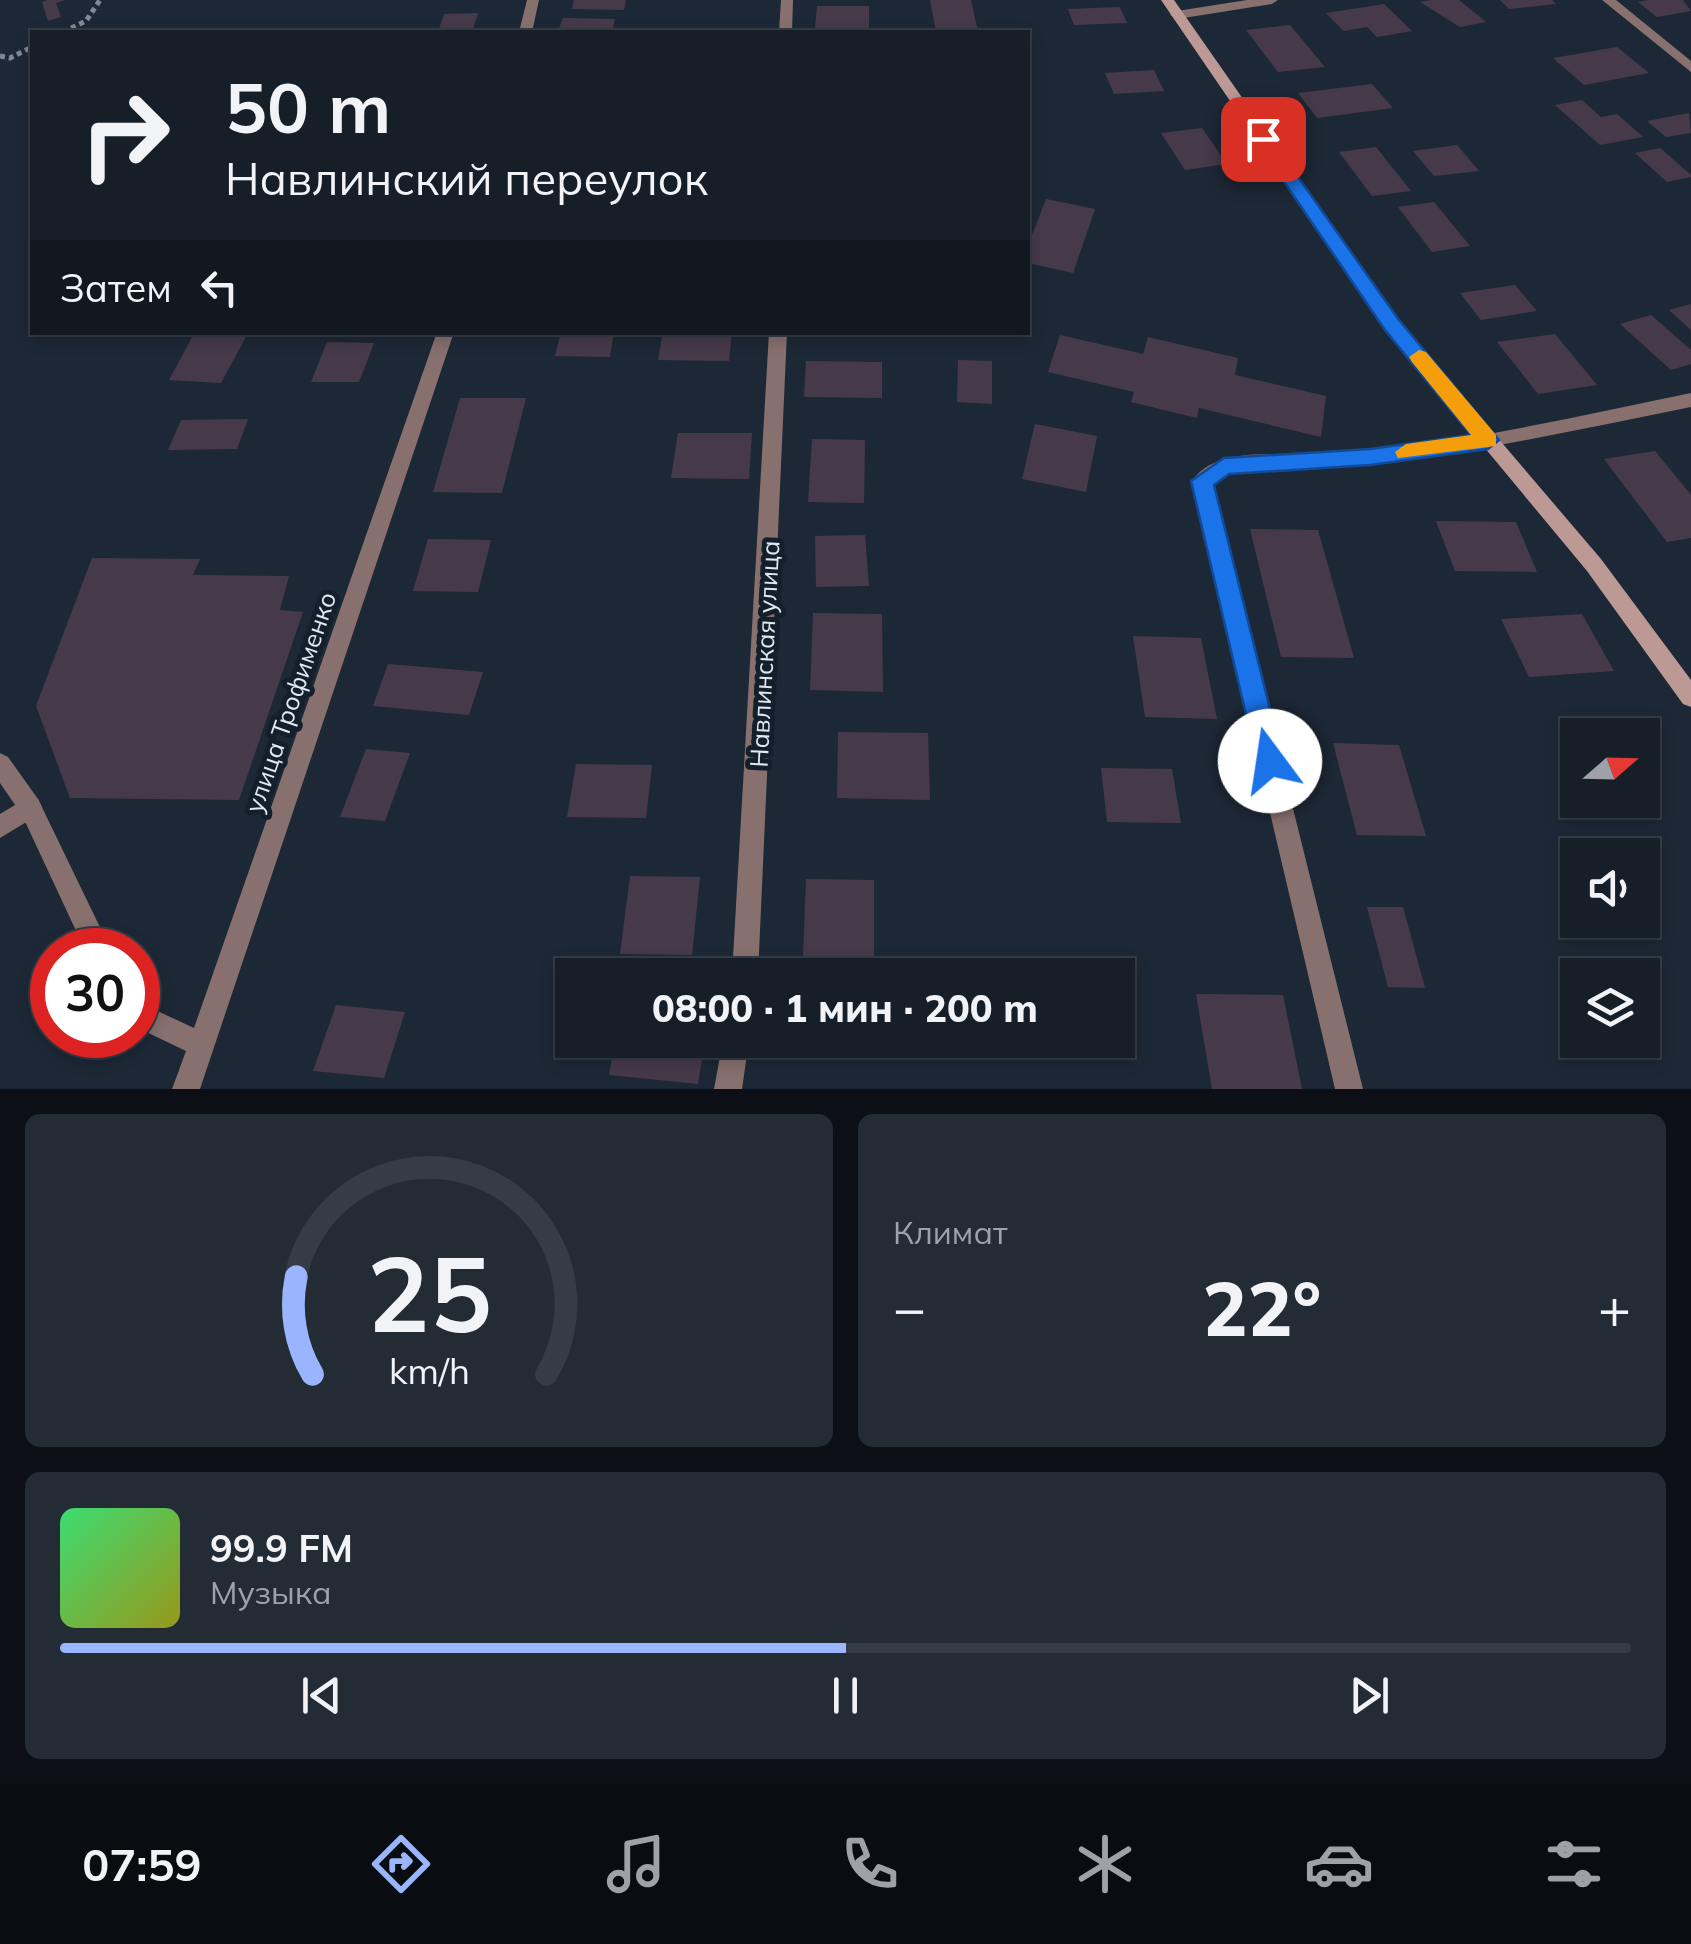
<!DOCTYPE html>
<html lang="ru">
<meta charset="utf-8">
<style>
:root{--surface:#161e28;--page:#232b34;--text:#f1f3f6;--muted:#9ea2a8;--line:#353c45;--accent:#9ab5fd}
body{margin:0;font-family:Mulish,sans-serif;background:var(--page);color:var(--text);height:100vh;display:flex;flex-direction:column;font-size:38px;white-space:nowrap}
*{box-sizing:border-box;margin:0}
p{font-size:32px;color:var(--muted)}
.icon{flex:none;width:55px;height:55px;fill:none;stroke:currentColor;stroke-width:2;stroke-linecap:round;stroke-linejoin:round}
.map{position:relative;height:1089px;overflow:hidden}
.panel{display:flex;flex-direction:column;gap:25px;padding:25px;background:#0c1016;flex:1}
.panel>*{flex:none}
.banner{position:absolute;left:30px;top:30px;width:1000px;height:305px;border-radius:0px;box-shadow:0 5px 15px #0003,0 0 0 2px var(--line);background:#161e28;color:var(--text);overflow:hidden}
.needle{width:65px;rotate:70deg}
.controls{position:absolute;left:1560px;top:718px;display:grid;gap:20px}
.controls a{display:grid;place-items:center;width:100px;height:100px;border-radius:0px;background:var(--surface);box-shadow:0 5px 15px #0003,0 0 0 2px var(--line);font-size:50px}
.speed{position:absolute;left:30px;top:928px;display:flex;gap:20px;font-size:50px;font-weight:700;text-align:center}
.speed>*{display:grid;place-content:center;width:130px;height:130px;border-radius:50%;background:var(--surface);box-shadow:0 5px 15px #0003,0 0 0 2px var(--line);line-height:1}
.speed .limit{border:15px solid #d22;background:#fff;color:#111}
.pin{position:absolute;display:grid;place-items:center;width:85px;height:85px;color:#fff;margin:-42px;border-radius:20px;box-shadow:0 5px 15px #0006}
.me{position:absolute;width:110px;margin:-55px;rotate:346deg;stroke-linejoin:round;filter:drop-shadow(0 0 8px #0008)}
.turn{display:flex;align-items:center;gap:35px;height:210px;padding:0 30px;font-size:45px}
.turn .icon{width:130px;height:130px;stroke-width:2.5}
.turn b{display:block;font-size:70px;line-height:85px}
.then{display:flex;align-items:center;height:95px;padding:0 30px;background:#0003;gap:20px;font-size:38px}
.big{font-size:75px;font-weight:800;line-height:1.1}
.panel .card{flex:1;display:flex;flex-direction:column;justify-content:center;gap:15px;min-width:0;padding:0 35px;border-radius:15px;background:var(--page)}
.panel .dial{align-items:center;gap:0}
.dial svg{height:260px;overflow:visible;fill:none;stroke:var(--line);stroke-width:7;stroke-linecap:round;text-anchor:middle}
.dial text{fill:var(--text);stroke:none}
.song{display:flex;align-items:center;gap:30px}
.cover{width:120px;height:120px;border-radius:15px;background:linear-gradient(135deg,hsl(140 70% 55%),hsl(60 70% 35%))}
.played{height:10px;border-radius:5px;background:linear-gradient(90deg,var(--accent) 50%,var(--line) 50%)}
.keys{display:flex;justify-content:space-around;direction:ltr}
.heat{display:flex;justify-content:space-between;align-items:center;font-size:55px;direction:ltr}
.panel .tiles{flex:1;display:grid;gap:25px;grid-template-columns:1fr 1fr}
.card:last-child{grid-column:span 2}
.trip{position:absolute;left:555px;top:958px;width:580px;height:100px;border-radius:0px;background:var(--surface);box-shadow:0 5px 15px #0003,0 0 0 2px var(--line);font-weight:800;line-height:100px;text-align:center}
.tabs{display:flex;height:160px;justify-content:space-around;align-items:center;background:#090c10;color:var(--muted)}
.tabs .icon{width:70px;height:70px}
.tabs .current{color:var(--accent)}
.tabs b{font-size:45px;color:var(--text)}
.map>svg:first-child{display:block}
</style>
<div class="map">
<svg width="1691" height="1089" viewBox="0 0 1691 1089">
<rect width="100%" height="100%" fill="#1d2836"/>
<g fill="#463a4a">
<polygon points="48,0 65,0 56,3 61,17 48,21 42,2"/>
<polygon points="574,0 626,0 624,10 572,9"/>
<polygon points="930,0 971,0 978,32 936,32"/>
<polygon points="1431,0 1459,0 1486,22 1460,27 1420,2"/>
<polygon points="1500,0 1552,0 1556,4 1509,9"/>
<polygon points="1648,0 1683,0 1691,11 1657,17 1638,2"/>
<polygon points="1384,4 1412,31 1377,37 1367,27 1344,31 1326,13"/>
<polygon points="817,6 869,6 869,29 815,28"/>
<polygon points="1120,7 1127,23 1074,25 1068,9"/>
<polygon points="478,13 472,32 438,32 444,14"/>
<polygon points="563,18 615,19 612,31 558,31"/>
<polygon points="1290,25 1325,67 1278,72 1246,30"/>
<polygon points="1617,47 1649,73 1584,85 1553,58"/>
<polygon points="1154,70 1164,91 1114,94 1105,73"/>
<polygon points="1372,84 1393,108 1317,118 1298,93"/>
<polygon points="1582,100 1601,117 1617,114 1643,137 1600,145 1555,105"/>
<polygon points="1689,113 1691,133 1666,137 1647,121"/>
<polygon points="1202,128 1227,164 1185,170 1161,133"/>
<polygon points="1457,145 1479,171 1434,176 1413,151"/>
<polygon points="1376,147 1411,191 1372,196 1339,152"/>
<polygon points="1660,148 1691,175 1691,177 1667,182 1635,153"/>
<polygon points="1046,199 1095,209 1073,273 1028,263 1028,245"/>
<polygon points="1434,202 1470,246 1432,252 1398,207"/>
<polygon points="1515,285 1537,311 1481,320 1460,293"/>
<polygon points="1691,304 1691,330 1669,310"/>
<polygon points="1651,315 1691,350 1691,364 1671,370 1620,324"/>
<polygon points="195,332 248,333 221,383 169,380"/>
<polygon points="561,332 614,332 610,357 555,356"/>
<polygon points="663,332 732,332 729,361 658,360"/>
<polygon points="1555,334 1597,385 1538,394 1497,342"/>
<polygon points="1060,335 1143,354 1148,337 1238,358 1235,375 1326,396 1321,437 1199,408 1197,418 1131,402 1134,392 1048,372"/>
<polygon points="327,342 374,343 359,382 311,382"/>
<polygon points="958,360 992,361 992,404 957,402"/>
<polygon points="806,361 882,362 882,398 804,397"/>
<polygon points="460,398 526,398 502,493 433,492"/>
<polygon points="248,419 237,449 168,450 181,420"/>
<polygon points="1035,424 1097,436 1086,492 1022,479"/>
<polygon points="678,433 752,433 749,479 671,478"/>
<polygon points="812,439 865,440 864,503 808,502"/>
<polygon points="1655,451 1691,495 1691,538 1667,542 1604,459"/>
<polygon points="1436,521 1516,522 1537,572 1455,571"/>
<polygon points="1250,529 1318,530 1354,658 1281,657"/>
<polygon points="865,535 869,586 816,587 815,536"/>
<polygon points="428,539 491,540 478,592 413,591"/>
<polygon points="92,558 200,559 193,575 289,576 280,610 303,612 239,800 70,798 36,706"/>
<polygon points="813,613 882,614 883,692 810,690"/>
<polygon points="1582,614 1614,671 1529,677 1501,619"/>
<polygon points="1133,636 1201,638 1217,719 1145,717"/>
<polygon points="388,664 483,672 469,715 373,706"/>
<polygon points="838,732 928,733 930,800 837,798"/>
<polygon points="1333,743 1399,745 1426,836 1357,835"/>
<polygon points="366,749 410,753 385,821 340,817"/>
<polygon points="576,764 652,765 646,818 567,817"/>
<polygon points="1101,768 1172,769 1181,823 1107,822"/>
<polygon points="630,876 700,877 692,955 620,954"/>
<polygon points="806,879 874,880 874,958 803,957"/>
<polygon points="1367,907 1403,907 1425,988 1388,987"/>
<polygon points="1196,994 1283,995 1302,1089 1212,1089"/>
<polygon points="336,1005 405,1012 384,1078 313,1071"/>
<polygon points="615,1040 705,1040 698,1084 609,1075"/>
</g>
<g fill="none" stroke-linecap="round" stroke-linejoin="round">
<g stroke="#808995" stroke-width="5" stroke-dasharray="5 4" stroke-linecap="butt">
<polyline points="63,32 86,21 100,0"/>
<polyline points="0,56 10,58 32,47"/>
</g>
<polygon fill="#87706e" fill-rule="evenodd" points="30,796 38,799 42,807 38,815 0,838 0,814"/>
<g fill="#87706e" fill-rule="evenodd">
<polygon points="527,0 539,0 532,32 519,32"/>
<polygon points="781,0 793,0 792,32 779,32"/>
<polygon points="1247,0 1278,0 1272,4 1177,19 1170,15 1177,11"/>
<polygon points="1602,0 1616,0 1691,61 1691,72"/>
<polygon points="437,332 454,332 200,1089 172,1089 186,1051 138,1028 138,1002 194,1028"/>
<polygon points="769,332 787,332 758,975 732,975"/>
<path d="M1691 393V407C1565 432 1438 462 1310 468 1278 470 1238 463 1212 484L1363 1089H1335L1192 481C1212 451 1260 454 1291 454 1423 454 1562 419 1691 393Z"/>
<polygon points="0,753 8,757 38,799 111,950 85,950 22,815 0,783"/>
<polygon points="723,1040 749,1040 742,1089 714,1089"/>
</g>
<polygon fill="#bd9995" fill-rule="evenodd" points="1161,0 1174,0 1398,321 1601,559 1691,680 1691,707 1683,704 1587,571 1386,329"/>
</g>
<polygon fill="#1a73e8" stroke="#114b97" stroke-width="2.5" points="1263,134 1269,136 1399,320 1499,440 1488,449 1370,465 1229,474 1214,485 1283,761 1279,769 1270,773 1261,769 1257,761 1191,481 1224,458 1370,449 1471,435 1385,330 1255,139"/>
<polygon fill="#f59e0b" points="1419,350 1426,352 1496,435 1496,446 1398,458 1395,452 1406,444 1471,435 1412,362 1409,357"/>
<g text-anchor="middle" dominant-baseline="central" stroke-width="10" stroke-linejoin="round" paint-order="stroke">
<g font-size="25" fill="#e0e8f1" stroke="#141f2c">
<text transform="translate(764 654) rotate(-87)">Навлинская улица</text>
<text transform="translate(290 702) rotate(-71)">улица Трофименко</text>
</g>
</g>
</svg>
<div class="controls">
<a><svg class="needle" viewBox="-14 -14 28 28"><path d="M0-13l5 13h-10z" fill="#e53935"/><path d="M0 13l5-13h-10z" fill="#9ea2a8"/></svg></a>
<a><svg class="icon" aria-label="sound" viewBox="0 0 24 24"><path d="M4 9h4l5-4v14l-5-4H4zM17 9q2 3 0 6"/></svg></a>
<a><svg class="icon" aria-label="layers" viewBox="0 0 24 24"><path d="M12 4l9 5-9 5-9-5zM3 14l9 5 9-5"/></svg></a>
</div>
<div class="speed"><div class="limit">30</div></div>
<div class="pin" style="left:1263px;top:139px;background:#d93025"><svg class="icon" aria-label="arrive" viewBox="0 0 24 24"><path d="M6 21V4h12l-3 4 3 4H6"/></svg></div>
<svg class="me" style="left:1270px;top:761px" viewBox="-20 -20 40 40"><circle r="19" fill="#fff"/><path d="M0-13L10 11 0 6-10 11z" fill="#1a73e8"/></svg>
<div class="trip">08:00 · 1 мин · 200 m</div>
<div class="banner">
<div class="turn"><svg class="icon" aria-label="right" viewBox="0 0 24 24"><path d="M7 20v-9h11M14 6l5 5-5 5"/></svg><div><b>50 m</b>Навлинский переулок</div></div>
<div class="then">Затем<svg class="icon" aria-label="left" viewBox="0 0 24 24"><path d="M17 20v-9H6M10 6l-5 5 5 5"/></svg></div>
</div>
</div>
<section class="panel">
<div class="tiles">
<div class="card dial"><svg viewBox="0 0 100 80">
<path d="M14 69A42 42 0 1 1 86 69"/>
<path d="M14 69A42 42 0 0 1 9 39" stroke="#9ab5fd"/>
<text x="50" y="56" font-size="32" font-weight="700">25</text>
<text x="50" y="72" font-size="11">km/h</text>
</svg></div>
<div class="card"><p>Климат</p>
<div class="heat"><a>−</a><b class="big">22°</b><a>+</a></div>
</div>
<div class="card">
<div class="song"><i class="cover"></i><div><b>99.9 FM</b><p>Музыка</p></div></div>
<div class="played"></div>
<div class="keys"><svg class="icon" aria-label="previous" viewBox="0 0 24 24"><path d="M18 5L8 12l10 7zM5 5v14"/></svg><svg class="icon" aria-label="pause" viewBox="0 0 24 24"><path d="M8 5v14M16 5v14"/></svg><svg class="icon" aria-label="next" viewBox="0 0 24 24"><path d="M6 5l10 7-10 7zM19 5v14"/></svg></div>
</div>
</div>
</section>
<nav class="tabs">
<b>07:59</b>
<svg class="icon current" aria-label="directions" viewBox="0 0 24 24"><path d="M12 3l9 9-9 9-9-9zM9 14v-3h6M13 9l2 2-2 2"/></svg>
<svg class="icon" aria-label="music" viewBox="0 0 24 24"><path d="M9 18V5l10-2v13"/><circle cx="6" cy="18" r="3"/><circle cx="16" cy="16" r="3"/></svg>
<svg class="icon" aria-label="phone" viewBox="0 0 24 24"><path d="M5 4h4l2 5-3 2q2 4 5 5l2-3 5 2v4C11 20 4 13 5 4z"/></svg>
<svg class="icon" aria-label="climate" viewBox="0 0 24 24"><path d="M12 3v18M4 7l16 10M4 17L20 7"/></svg>
<svg class="icon" aria-label="car" viewBox="0 0 24 24"><path d="M5 17H2v-5l4-1 3-4h7l3 4 3 1v5h-3M9 17h6M6 11h13"/><circle cx="7" cy="17" r="2"/><circle cx="17" cy="17" r="2"/></svg>
<svg class="icon" aria-label="filters" viewBox="0 0 24 24"><path d="M4 7h16M4 17h16"/><circle cx="9" cy="7" r="2"/><circle cx="15" cy="17" r="2"/></svg>
</nav>
